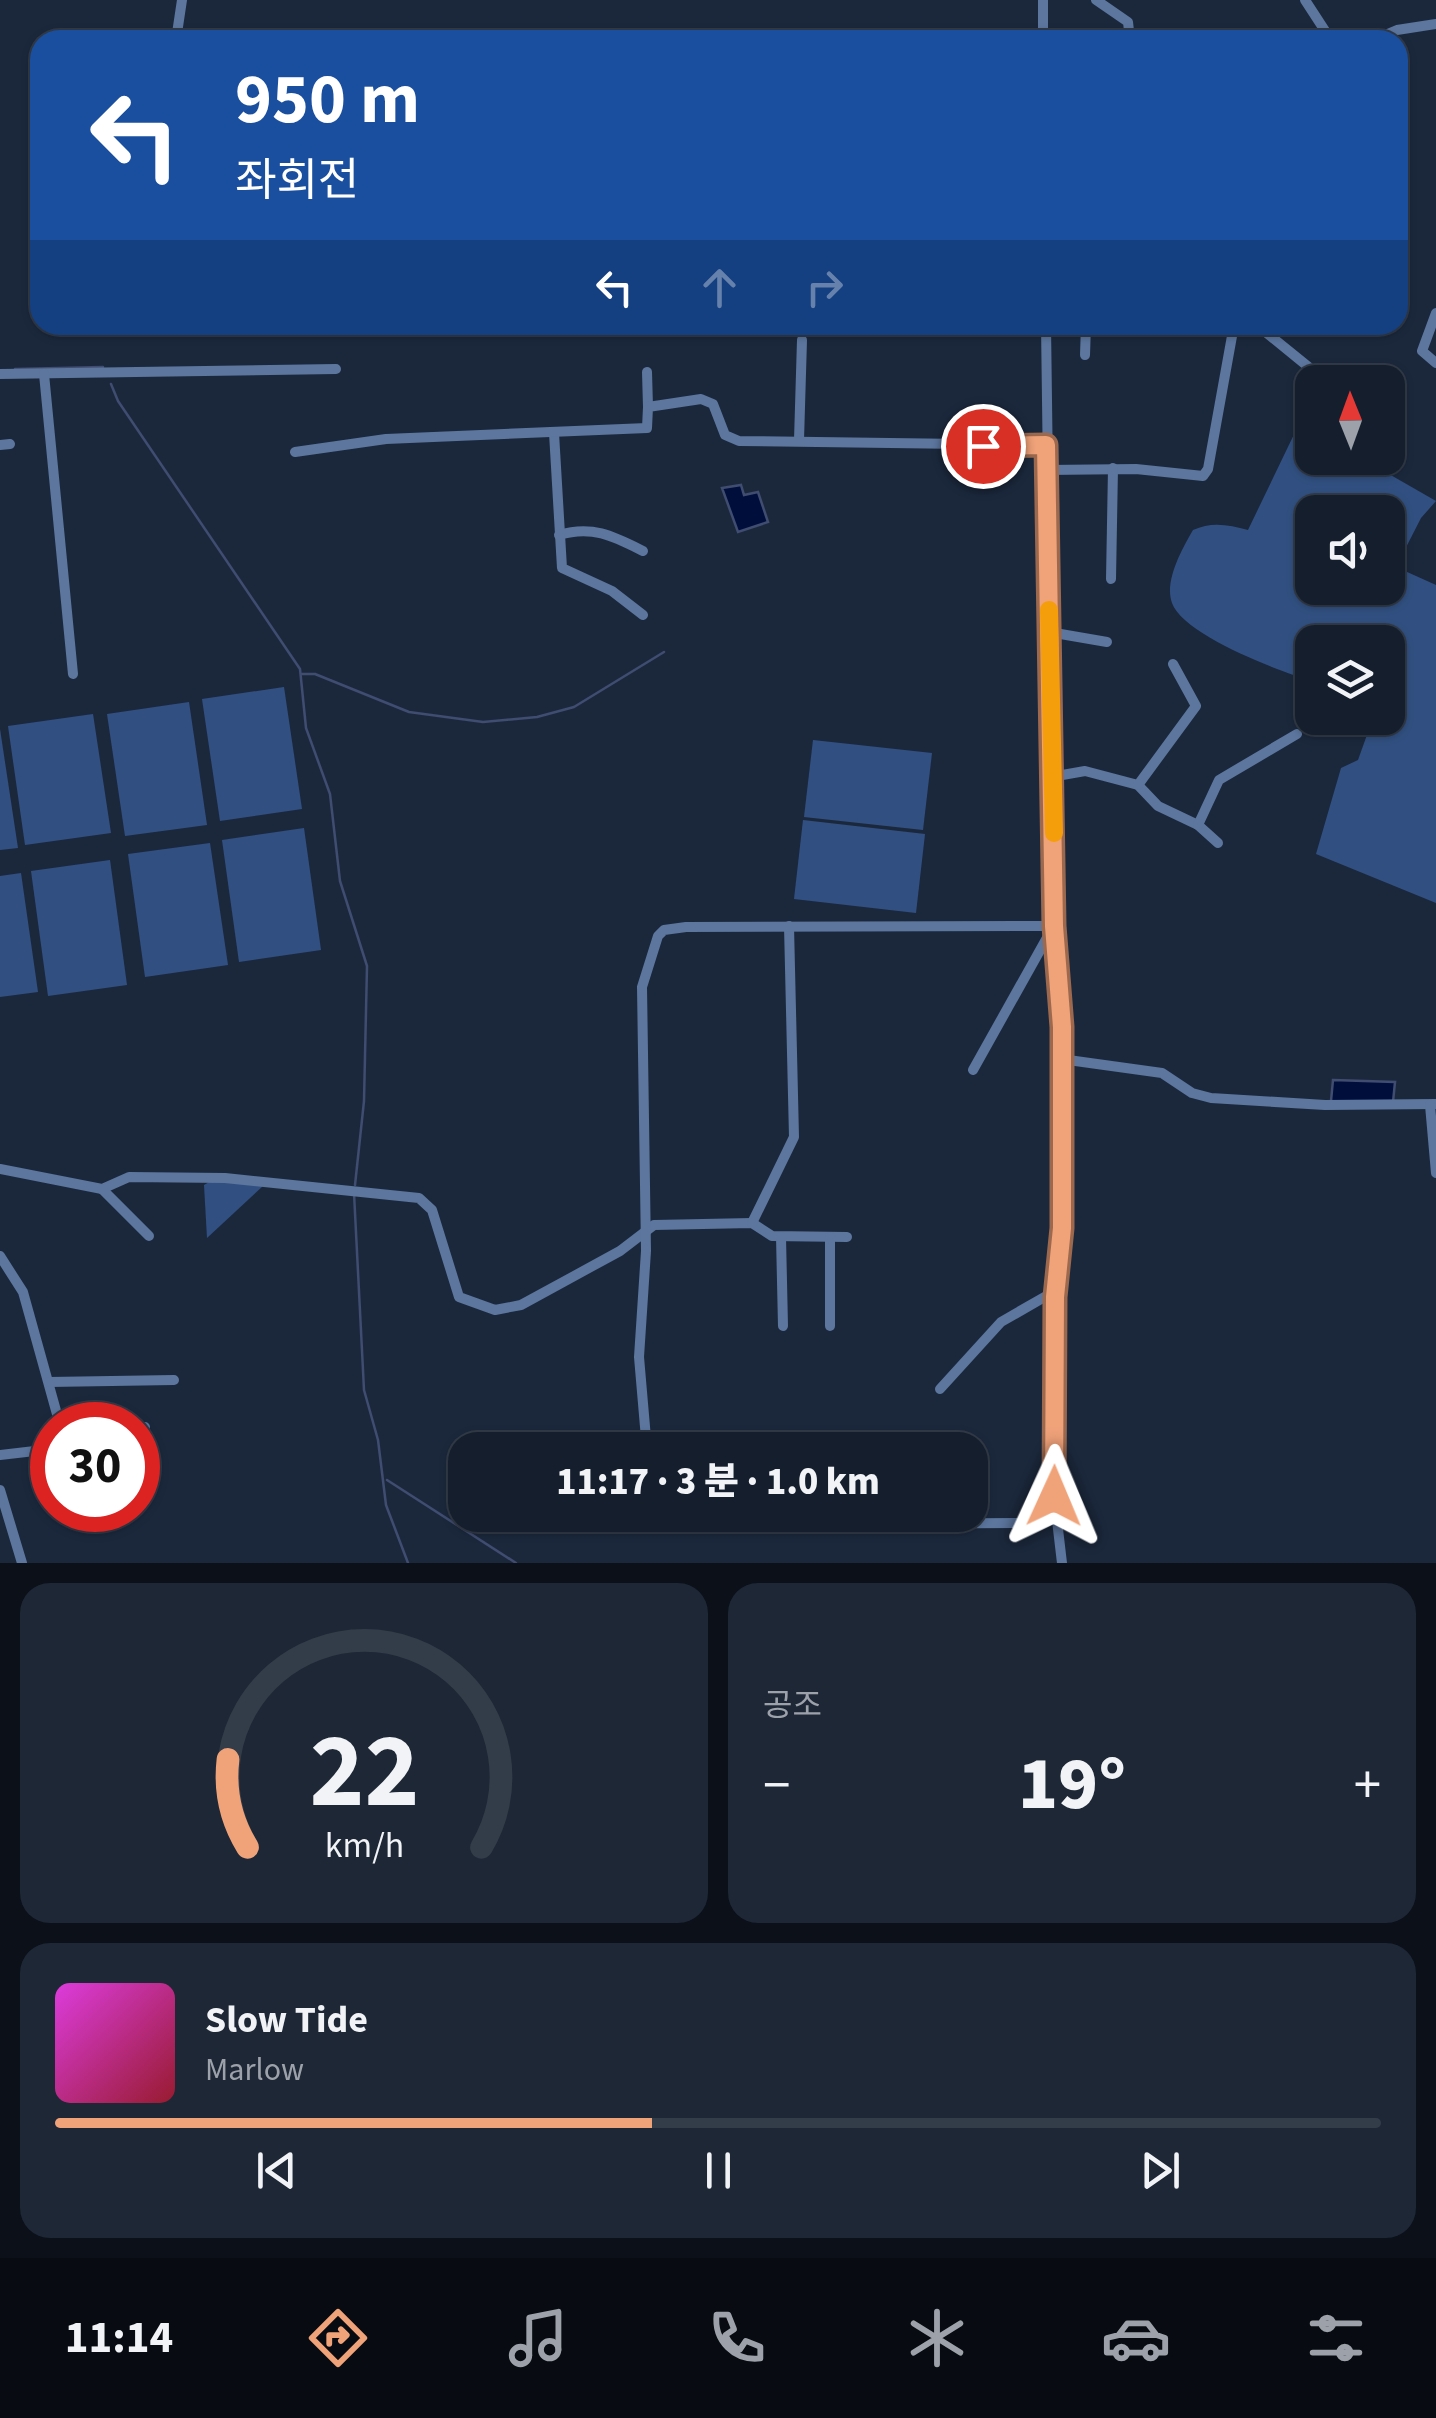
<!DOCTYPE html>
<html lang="ko">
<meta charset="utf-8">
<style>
:root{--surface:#141e2d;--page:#1d2735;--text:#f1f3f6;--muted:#9da2aa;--line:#333c49;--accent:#f0a279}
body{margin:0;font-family:"Source Sans 3","Noto Sans KR",sans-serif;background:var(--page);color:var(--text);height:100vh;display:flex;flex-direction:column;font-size:38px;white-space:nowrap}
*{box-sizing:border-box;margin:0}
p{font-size:32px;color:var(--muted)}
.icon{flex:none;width:55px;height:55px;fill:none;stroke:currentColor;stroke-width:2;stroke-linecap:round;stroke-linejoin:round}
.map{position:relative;height:1563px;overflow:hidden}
.side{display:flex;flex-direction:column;gap:20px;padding:20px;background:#0b1019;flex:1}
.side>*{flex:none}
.top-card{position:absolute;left:30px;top:30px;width:1378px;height:305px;border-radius:30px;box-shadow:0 2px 8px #0004,0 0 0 2px var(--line);background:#1a4fa0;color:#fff;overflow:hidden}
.needle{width:65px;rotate:359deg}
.tools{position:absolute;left:1295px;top:365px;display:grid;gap:20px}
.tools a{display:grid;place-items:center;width:110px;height:110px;border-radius:20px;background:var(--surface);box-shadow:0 2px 8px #0004,0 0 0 2px var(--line);font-size:50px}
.speed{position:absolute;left:30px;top:1402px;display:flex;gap:20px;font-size:50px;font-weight:700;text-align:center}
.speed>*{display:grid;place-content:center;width:130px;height:130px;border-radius:50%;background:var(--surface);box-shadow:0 2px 8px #0004,0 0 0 2px var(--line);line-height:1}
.speed .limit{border:15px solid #d22;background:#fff;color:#111}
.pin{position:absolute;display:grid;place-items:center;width:85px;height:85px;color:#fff;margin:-42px;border:5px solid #fff;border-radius:50%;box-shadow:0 2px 10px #0007}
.me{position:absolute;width:110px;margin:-55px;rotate:1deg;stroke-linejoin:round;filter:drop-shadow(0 0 8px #0008)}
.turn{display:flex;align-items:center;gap:35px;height:210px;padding:0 40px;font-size:45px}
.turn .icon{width:130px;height:130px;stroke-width:2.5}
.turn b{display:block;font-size:70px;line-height:85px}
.lanes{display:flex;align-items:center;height:95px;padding:0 40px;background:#0003;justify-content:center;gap:50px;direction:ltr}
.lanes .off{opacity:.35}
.big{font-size:75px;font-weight:800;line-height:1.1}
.side .widget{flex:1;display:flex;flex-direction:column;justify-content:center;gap:15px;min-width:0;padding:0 35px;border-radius:30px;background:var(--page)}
.side .dial{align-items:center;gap:0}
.dial svg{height:260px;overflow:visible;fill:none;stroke:var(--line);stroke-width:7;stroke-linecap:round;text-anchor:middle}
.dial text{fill:var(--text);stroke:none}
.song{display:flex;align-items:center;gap:30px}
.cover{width:120px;height:120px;border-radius:15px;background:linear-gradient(135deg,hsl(300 70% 55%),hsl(350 70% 35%))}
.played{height:10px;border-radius:5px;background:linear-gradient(90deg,var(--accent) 45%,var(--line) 45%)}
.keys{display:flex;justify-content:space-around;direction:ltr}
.heat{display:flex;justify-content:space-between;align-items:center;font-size:55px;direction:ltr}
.side .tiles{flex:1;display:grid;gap:20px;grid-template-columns:1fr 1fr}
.widget:last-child{grid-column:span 2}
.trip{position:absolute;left:448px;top:1432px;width:540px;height:100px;border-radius:30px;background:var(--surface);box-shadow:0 2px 8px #0004,0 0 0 2px var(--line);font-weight:800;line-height:100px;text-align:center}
.dock{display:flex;height:160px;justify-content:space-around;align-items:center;background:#080c12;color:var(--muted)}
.dock .icon{width:70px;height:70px}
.dock .on{color:var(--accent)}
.dock b{font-size:45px;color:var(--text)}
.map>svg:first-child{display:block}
</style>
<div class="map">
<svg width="1436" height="1563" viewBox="0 0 1436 1563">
<rect width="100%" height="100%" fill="#1b283c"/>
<g fill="#315081" fill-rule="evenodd">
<path d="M1300 422 1312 429V458H1361L1436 501 1421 518 1396 567 1436 585V903L1316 854 1341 768 1358 760 1373 718H1388V642H1312V681C1281 672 1183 635 1172 603 1164 581 1182 549 1193 530 1212 521 1229 525 1248 530ZM1388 512V588H1312V512Z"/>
<polygon points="284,687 302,809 220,821 202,699"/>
<polygon points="189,702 207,825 125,836 107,714"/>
<polygon points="93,714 111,833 25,845 8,726"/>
<polygon points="0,729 18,848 0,850"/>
<polygon points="813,740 932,753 923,830 804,817"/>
<polygon points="803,820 925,834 916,913 794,899"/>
<polygon points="304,828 321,950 239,962 222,840"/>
<polygon points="210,843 228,965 145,977 128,854"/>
<polygon points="110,860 127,985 48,996 31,871"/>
<polygon points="21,873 38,992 0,997 0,876"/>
<polygon points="211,1181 263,1186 207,1238 204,1185"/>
<polygon points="1065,1296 1066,1508 1060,1509 1059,1298"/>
</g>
<g fill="#000e3c" stroke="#404c70" stroke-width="2.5">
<polygon points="741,485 744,495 758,492 768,522 738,532 722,488"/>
<polygon points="1333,1080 1395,1082 1393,1102 1331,1101"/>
</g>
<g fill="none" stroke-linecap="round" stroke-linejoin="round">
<g stroke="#404c70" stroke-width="2.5">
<polyline points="15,369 103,367"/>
<polyline points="111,384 118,401 300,669 306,728 330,794 340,881 367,966 364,1101 355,1185"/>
<polyline points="302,674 315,674 409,712 483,722 537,717 574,707 664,652"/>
<polyline points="354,1193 364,1390 378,1440 386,1505 408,1563"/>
<polyline points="387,1480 516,1563"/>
</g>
<g stroke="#5c769e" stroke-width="10">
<polyline points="1043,0 1043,40"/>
<polyline points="1096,0 1128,22 1130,40"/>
<polyline points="1305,0 1331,40"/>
<polyline points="176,40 182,0"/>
<polyline points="1373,40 1397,30 1436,24"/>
<polyline points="1436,313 1422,351 1436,363"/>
<polyline points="1046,325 1054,926 1062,1027 1062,1228 1055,1291 1054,1495 1062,1563"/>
<polyline points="1257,325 1327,382"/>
<polyline points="1085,355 1086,325"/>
<polyline points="647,372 648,407"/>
<polyline points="0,374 336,369"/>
<polyline points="44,374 73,674"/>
<polyline points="1388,417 1399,426"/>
<polyline points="554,433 562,568 612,591 643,615"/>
<polyline points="799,440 802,340"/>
<polyline points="0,445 10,444"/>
<polyline points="295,452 386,439 647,428 648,407 701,399 713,404 725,435 739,441 1046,445"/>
<polyline points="1047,470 1136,469 1203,476 1208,469 1234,325"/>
<path d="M559 535C592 525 613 536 643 551"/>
<polyline points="1111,579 1113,468"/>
<polyline points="1049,632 1107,642"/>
<polyline points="1051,777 1085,771 1138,785 1158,806 1198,825 1218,843"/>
<polyline points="1138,785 1196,706 1173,664"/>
<polyline points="1198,825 1219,780 1297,734"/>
<polyline points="1061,1059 1162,1073 1192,1093 1211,1098 1325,1105 1436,1104"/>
<polyline points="973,1070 1053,927"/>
<polyline points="1430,1105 1436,1173"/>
<polyline points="0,1169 102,1189 129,1177 225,1178 419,1198 432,1210 459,1297 495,1310 521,1305 620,1251 654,1225 752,1223 772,1236 847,1237"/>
<polyline points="102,1189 149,1236"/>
<polyline points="752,1223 794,1137 789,926"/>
<polyline points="781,1237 783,1326"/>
<polyline points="0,1256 23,1292 60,1425"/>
<polyline points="830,1326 830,1237"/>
<polyline points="49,1382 174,1380"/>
<polyline points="940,1389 1001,1322 1055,1291"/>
<polyline points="138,1428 145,1427"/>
<polyline points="647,1450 639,1357 646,1251 642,987 658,936 664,930 686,927 1054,926"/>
<polyline points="889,1450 905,1435"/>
<polyline points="0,1455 52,1449"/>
<polyline points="0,1490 22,1563"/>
<polyline points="648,1515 656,1523 669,1525 1023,1523 1055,1516"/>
</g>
</g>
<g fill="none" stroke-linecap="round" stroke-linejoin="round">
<g stroke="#9c694f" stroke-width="25">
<polyline id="route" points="983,446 1046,445 1054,926 1062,1027 1062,1228 1055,1297 1054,1496"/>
</g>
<use href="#route" stroke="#f0a279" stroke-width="18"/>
<polyline stroke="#f59e0b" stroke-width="18" points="1049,610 1054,833"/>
</g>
</svg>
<div class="tools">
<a><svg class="needle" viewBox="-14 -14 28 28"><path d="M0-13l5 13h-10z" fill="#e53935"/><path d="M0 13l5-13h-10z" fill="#9da2aa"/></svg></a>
<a><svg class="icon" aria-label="sound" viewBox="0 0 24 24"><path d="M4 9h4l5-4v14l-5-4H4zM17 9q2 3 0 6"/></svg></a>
<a><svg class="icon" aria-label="layers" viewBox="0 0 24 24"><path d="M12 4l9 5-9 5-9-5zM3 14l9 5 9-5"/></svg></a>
</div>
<div class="speed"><div class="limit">30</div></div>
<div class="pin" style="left:983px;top:446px;background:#d93025"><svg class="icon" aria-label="arrive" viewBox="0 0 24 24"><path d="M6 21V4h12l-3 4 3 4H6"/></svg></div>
<svg class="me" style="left:1054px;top:1496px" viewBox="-20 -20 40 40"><path d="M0-17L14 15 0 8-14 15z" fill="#f0a279" stroke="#fff" stroke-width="4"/></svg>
<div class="trip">11:17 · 3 분 · 1.0 km</div>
<div class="top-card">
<div class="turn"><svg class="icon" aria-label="left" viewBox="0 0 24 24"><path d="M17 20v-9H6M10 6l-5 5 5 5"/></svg><div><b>950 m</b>좌회전</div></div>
<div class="lanes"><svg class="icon" aria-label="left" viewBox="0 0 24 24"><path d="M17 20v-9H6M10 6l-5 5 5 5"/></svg><svg class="icon off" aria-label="ahead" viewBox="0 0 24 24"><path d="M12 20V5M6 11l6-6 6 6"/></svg><svg class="icon off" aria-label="right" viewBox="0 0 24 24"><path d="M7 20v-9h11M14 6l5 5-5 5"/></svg></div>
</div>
</div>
<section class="side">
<div class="tiles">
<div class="widget dial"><svg viewBox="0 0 100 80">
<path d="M14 69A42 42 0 1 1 86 69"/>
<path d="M14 69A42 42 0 0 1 8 42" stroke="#f0a279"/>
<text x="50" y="56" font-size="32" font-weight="700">22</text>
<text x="50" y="72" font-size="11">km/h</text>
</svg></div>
<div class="widget"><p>공조</p>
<div class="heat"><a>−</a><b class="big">19°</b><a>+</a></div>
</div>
<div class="widget">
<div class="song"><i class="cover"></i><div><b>Slow Tide</b><p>Marlow</p></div></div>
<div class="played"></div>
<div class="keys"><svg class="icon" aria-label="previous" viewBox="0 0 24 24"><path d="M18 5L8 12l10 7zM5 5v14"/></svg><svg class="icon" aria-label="pause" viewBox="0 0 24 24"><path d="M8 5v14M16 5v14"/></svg><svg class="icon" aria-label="next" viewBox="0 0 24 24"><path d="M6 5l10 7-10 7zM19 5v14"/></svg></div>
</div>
</div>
</section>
<nav class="dock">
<b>11:14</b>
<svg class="icon on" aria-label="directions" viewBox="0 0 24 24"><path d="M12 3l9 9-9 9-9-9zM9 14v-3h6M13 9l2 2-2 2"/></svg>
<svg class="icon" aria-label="music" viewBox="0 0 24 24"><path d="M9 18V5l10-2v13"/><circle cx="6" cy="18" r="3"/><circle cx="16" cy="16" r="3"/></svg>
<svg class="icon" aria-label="phone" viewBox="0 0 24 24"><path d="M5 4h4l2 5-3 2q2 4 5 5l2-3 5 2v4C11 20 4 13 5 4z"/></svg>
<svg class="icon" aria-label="climate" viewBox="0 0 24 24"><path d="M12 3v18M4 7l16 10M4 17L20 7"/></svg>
<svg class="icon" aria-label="car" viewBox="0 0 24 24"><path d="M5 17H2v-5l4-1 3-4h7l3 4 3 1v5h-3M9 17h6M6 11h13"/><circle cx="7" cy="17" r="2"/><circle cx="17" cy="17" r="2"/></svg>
<svg class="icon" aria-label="filters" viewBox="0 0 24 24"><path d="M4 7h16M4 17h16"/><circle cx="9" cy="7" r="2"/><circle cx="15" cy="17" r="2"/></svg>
</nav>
